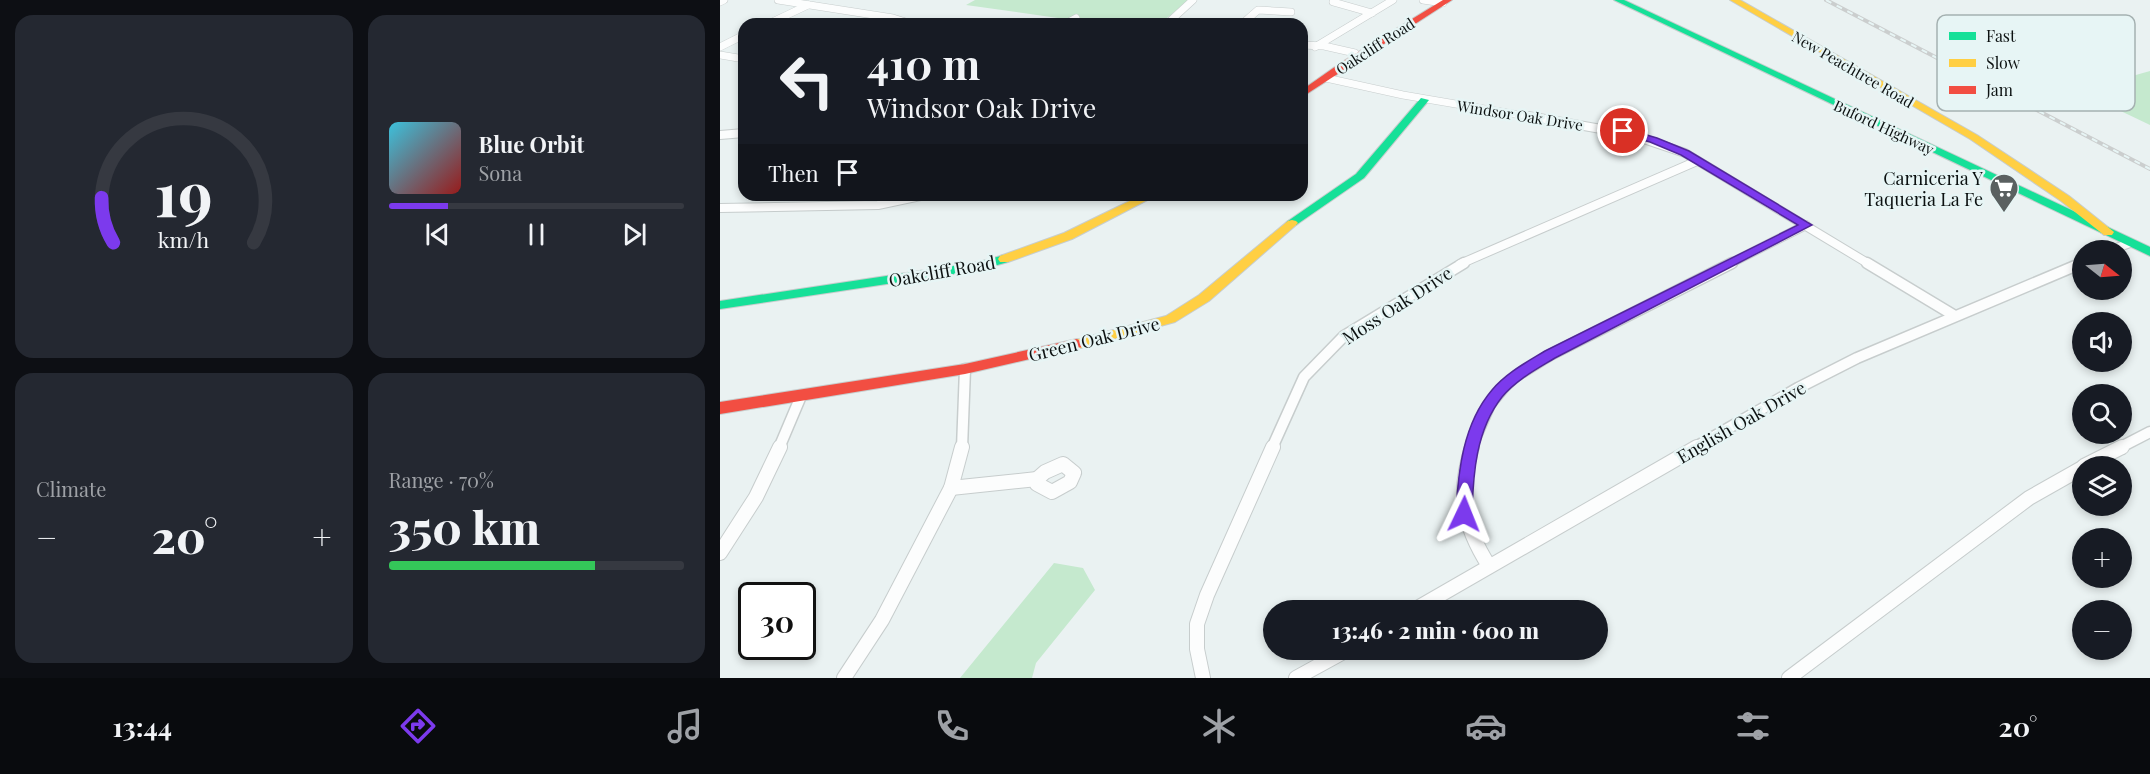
<!DOCTYPE html>
<meta charset="utf-8">
<style>
:root{--surface:#171b24;--page:#242831;--text:#f1f3f6;--muted:#9ea1a6;--line:#363941;--accent:#7c3aed}
body{margin:0;font-family:"Playfair Display",serif;background:var(--page);color:var(--text);height:100vh;display:flex;flex-direction:column;font-size:22px;white-space:nowrap}
*{box-sizing:border-box;margin:0}
p{font-size:20px;color:var(--muted)}
.icon{flex:none;width:33px;height:33px;fill:none;stroke:currentColor;stroke-width:2;stroke-linecap:round;stroke-linejoin:round}
.map{position:relative;flex:1;overflow:hidden}
.sheet{display:flex;flex-direction:column;gap:15px;padding:15px;background:#0d0f14;width:720px}
.sheet>*{flex:none}
.banner{position:absolute;left:18px;top:18px;width:570px;height:183px;border-radius:18px;box-shadow:0 3px 9px #0003;background:#171b24;color:var(--text);overflow:hidden}
.needle{width:39px;rotate:107deg}
.tools{position:absolute;left:1352px;top:240px;display:grid;gap:12px}
.tools a{display:grid;place-items:center;width:60px;height:60px;border-radius:50%;background:var(--surface);box-shadow:0 3px 9px #0003;font-size:30px}
.speed{position:absolute;left:18px;top:582px;display:flex;gap:12px;font-size:30px;font-weight:700;text-align:center}
.speed>*{display:grid;place-content:center;width:78px;height:78px;border-radius:50%;background:var(--surface);box-shadow:0 3px 9px #0003;line-height:1}
.speed .limit{border:3px solid #111;border-radius:9px;background:#fff;color:#111}
.pin{position:absolute;display:grid;place-items:center;width:51px;height:51px;color:#fff;margin:-26px;border:3px solid #fff;border-radius:50%;box-shadow:0 2px 6px #0007}
.me{position:absolute;width:66px;margin:-33px;rotate:2deg;stroke-linejoin:round;filter:drop-shadow(0 0 4px #0008)}
.turn{display:flex;align-items:center;gap:21px;height:126px;padding:0 30px;font-size:27px}
.turn .icon{width:78px;height:78px;stroke-width:2.5}
.turn b{display:block;font-size:42px;line-height:51px}
.then{display:flex;align-items:center;height:57px;padding:0 30px;background:#0003;gap:12px;font-size:22px}
.big{font-size:45px;font-weight:800;line-height:1.1}
.sheet .tile{flex:1;display:flex;flex-direction:column;justify-content:center;gap:9px;min-width:0;padding:0 21px;border-radius:18px;background:var(--page)}
.sheet .dial{align-items:center;gap:0}
.dial svg{height:156px;overflow:visible;fill:none;stroke:var(--line);stroke-width:7;stroke-linecap:round;text-anchor:middle}
.dial text{fill:var(--text);stroke:none}
.song{display:flex;align-items:center;gap:18px}
.cover{width:72px;height:72px;border-radius:9px;background:linear-gradient(135deg,hsl(190 70% 55%),hsl(0 70% 35%))}
.played{height:6px;border-radius:3px;background:linear-gradient(90deg,var(--accent) 20%,var(--line) 20%)}
.keys{display:flex;justify-content:space-around;direction:ltr}
.heat{display:flex;justify-content:space-between;align-items:center;font-size:33px;direction:ltr}
.charge{height:9px;border-radius:4px;background:linear-gradient(90deg,#34c759 70%,var(--line) 0)}
.sheet .tiles{flex:1;display:grid;gap:15px;grid-template-columns:repeat(2,1fr)}
.trip{position:absolute;left:543px;top:600px;width:345px;height:60px;border-radius:30px;background:var(--surface);box-shadow:0 3px 9px #0003;font-weight:800;line-height:60px;text-align:center}
.menu{display:flex;height:96px;justify-content:space-around;align-items:center;background:#090b0e;color:var(--muted)}
.menu .icon{width:42px;height:42px}
.menu .active{color:var(--accent)}
.menu b{font-size:27px;color:var(--text)}
main{display:flex;flex:1;min-height:0}
.map>svg:first-child{display:block}
</style>
<main>
<section class="sheet">
<div class="tiles">
<div class="tile dial"><svg viewBox="0 0 100 80">
<path d="M14 69A42 42 0 1 1 86 69"/>
<path d="M14 69A42 42 0 0 1 8 46" stroke="#7c3aed"/>
<text x="50" y="56" font-size="32" font-weight="700">19</text>
<text x="50" y="72" font-size="11">km/h</text>
</svg></div>
<div class="tile">
<div class="song"><i class="cover"></i><div><b>Blue Orbit</b><p>Sona</p></div></div>
<div class="played"></div>
<div class="keys"><svg class="icon" aria-label="previous" viewBox="0 0 24 24"><path d="M18 5L8 12l10 7zM5 5v14"/></svg><svg class="icon" aria-label="pause" viewBox="0 0 24 24"><path d="M8 5v14M16 5v14"/></svg><svg class="icon" aria-label="next" viewBox="0 0 24 24"><path d="M6 5l10 7-10 7zM19 5v14"/></svg></div>
</div>
<div class="tile"><p>Climate</p>
<div class="heat"><a>−</a><b class="big">20°</b><a>+</a></div>
</div>
<div class="tile"><p>Range · 70%</p><b class="big">350 km</b><div class="charge"></div></div>
</div>
</section>
<div class="map">
<svg width="1430" height="678" viewBox="0 0 1430 678">
<rect width="100%" height="100%" fill="#eaf2f2"/>
<g fill="#c5e9ce">
<polygon points="255,0 470,0 439,24 356,24 338,18 246,5"/>
<polygon points="1430,71 1430,125 1359,91"/>
<polygon points="334,563 363,568 375,590 316,663 312,678 240,678"/>
</g>
<g fill="none" stroke-linecap="round" stroke-linejoin="round">
<g stroke="#c7cdcd" stroke-width="8">
<g id="street-far3">
<polyline points="58,0 173,18 192,24"/>
<polyline points="703,0 723,3"/>
<polyline points="0,2 4,0"/>
<polyline points="613,2 652,13"/>
<polyline points="48,24 88,5"/>
<polyline points="345,24 356,18"/>
<polyline points="451,24 449,22 473,0"/>
<polyline points="522,24 538,10 571,12"/>
<polyline points="582,45 604,46 635,53 637,56"/>
<polyline points="0,47 24,35"/>
<polyline points="595,47 673,0"/>
<polyline points="0,55 24,59"/>
<polyline points="606,78 683,95 818,118"/>
</g>
</g>
<g stroke="#c7cdcd" stroke-width="10">
<g id="street-far2">
<polyline points="808,116 909,134 965,153 1149,264"/>
<polyline points="0,135 24,133"/>
<polyline points="0,208 158,205 205,195"/>
<polyline points="1391,250 1410,243"/>
<polyline points="740,264 977,161"/>
<polyline points="1009,264 1086,225"/>
<polyline points="1359,264 1362,263"/>
</g>
</g>
<g stroke="#c7cdcd" stroke-width="13">
<g id="street-far1">
<polyline points="1147,263 1235,316"/>
<polyline points="59,448 81,396"/>
<polyline points="242,448 245,369"/>
<polyline points="552,448 584,377 624,336 744,263"/>
<polyline points="751,448 770,404 784,387 796,376 830,355 1012,263"/>
<polyline points="974,448 1078,388 1137,358 1362,263"/>
<polyline points="1399,448 1430,432"/>
</g>
</g>
<g stroke="#c7cdcd" stroke-width="16">
<g id="street">
<path d="M752 447C737 494 743 525 769 566"/>
<polygon points="343,464 354,473 350,482 332,492 317,484 317,479 325,472"/>
<polyline points="1364,466 1402,447"/>
<polyline points="231,488 317,479"/>
<polyline points="0,553 36,497 60,447"/>
<polyline points="694,610 977,447"/>
<polyline points="124,678 162,620 231,488 242,447"/>
<polyline points="483,678 477,649 477,624 487,595 553,447"/>
<polyline points="576,678 627,650"/>
<polyline points="1069,678 1309,498 1362,468"/>
</g>
</g>
<g stroke="#c7cdcd" stroke-width="2">
<g id="fast">
<polygon points="894,0 904,0 1430,247 1430,256"/>
<polygon points="701,98 709,100 644,178 576,225 568,225 566,223 568,221 636,174"/>
<polygon points="284,255 288,256 290,259 288,262 260,270 0,309 0,301 259,262"/>
</g>
</g>
<g stroke="#c7cdcd" stroke-width="2">
<g id="slow">
<polygon points="1010,0 1020,0 1257,135 1349,196 1394,232 1392,235 1384,235 1341,201 1250,139"/>
<polygon points="422,195 437,195 352,239 288,262 280,262 278,259 280,256 344,233"/>
<polygon points="572,220 576,221 578,223 576,225 489,301 455,322 357,349 350,344 352,341 446,316 479,295 568,221"/>
</g>
</g>
<g stroke="#c7cdcd" stroke-width="2">
<g id="jam">
<polygon points="723,0 732,0 582,97 582,90 619,64"/>
<polygon points="357,339 364,344 362,347 245,374 0,414 0,402 245,364"/>
</g>
</g>
<use href="#street-far3" stroke="#fcfdfd" stroke-width="7"/>
<use href="#street-far2" stroke="#fcfdfd" stroke-width="8"/>
<use href="#street-far1" stroke="#fcfdfd" stroke-width="10"/>
<use href="#street" stroke="#fcfdfd" stroke-width="14"/>
<use href="#fast" fill="#16e098" fill-rule="evenodd"/>
<use href="#slow" fill="#ffcf43" fill-rule="evenodd"/>
<use href="#jam" fill="#f24e42" fill-rule="evenodd"/>
<g stroke="#cbcece" stroke-width="4">
<polyline id="rail" points="1106,0 1430,169"/>
</g>
<use href="#rail" stroke="#e7f5f5" stroke-width="2" stroke-dasharray="6" stroke-linecap="butt"/>
</g>
<path fill="#7c3aed" stroke="#51269a" stroke-width="1.5" d="M903 128 937 138 969 151 1092 225 835 358C817 369 796 380 782 397 756 430 753 474 752 514L750 519 744 521 738 519 736 514C738 471 743 424 772 390 786 373 807 362 825 351L1078 225 961 155 930 142 900 134V129Z"/>
<defs>
<g id="supermarket-pin" transform="scale(1.5)"><path d="M0 17L-7.5 6A9.5 9.5 0 1 1 7.5 6Z" fill="#5a6060" stroke="#e7f5f5"/><path d="M-6-5.5h2.5l.6 2H6L4.5 2H-2.5L-4.4-4H-6ZM-1.5 3.2a1.3 1.3 0 1 0 .1 0ZM3 3.2a1.3 1.3 0 1 0 .1 0Z" fill="#fff"/></g>
</defs>
<g fill-rule="evenodd">
<use href="#supermarket-pin" x="1284" y="188"/>
</g>
<g text-anchor="middle" dominant-baseline="central" stroke-width="5" stroke-linejoin="round" paint-order="stroke">
<g font-size="15" fill="#0c1111" stroke="#e7f5f5">
<text transform="translate(655 46) rotate(-33)">Oakcliff Road</text>
<text transform="translate(1133 69) rotate(30)">New Peachtree Road</text>
<text transform="translate(800 115) rotate(9)">Windsor Oak Drive</text>
<text transform="translate(1164 127) rotate(25)">Buford Highway</text>
</g>
<g font-size="18" fill="#0c1111" stroke="#e7f5f5" text-anchor="end">
<text x="1263" y="178">Carniceria Y<tspan x="1263" dy="21">Taqueria La Fe</tspan></text>
</g>
<g font-size="18" fill="#0c1111" stroke="#e7f5f5">
<text transform="translate(222 271) rotate(-10)">Oakcliff Road</text>
<text transform="translate(677 305) rotate(-33)">Moss Oak Drive</text>
<text transform="translate(374 339) rotate(-14)">Green Oak Drive</text>
<text transform="translate(1021 422) rotate(-30)">English Oak Drive</text>
</g>
</g>
<rect x="1217" y="15" width="198" height="96" rx="9" fill="#e7f5f5" stroke="#a5b1b1" stroke-width="1.5"/>
<rect x="1229" y="32" width="27" height="8" fill="#16e098"/>
<rect x="1229" y="59" width="27" height="8" fill="#ffcf43"/>
<rect x="1229" y="86" width="27" height="8" fill="#f24e42"/>
<g font-size="16" fill="#0c1111">
<text x="1266" y="42">Fast</text>
<text x="1266" y="69">Slow</text>
<text x="1266" y="96">Jam</text>
</g>
</svg>
<div class="tools">
<a><svg class="needle" viewBox="-14 -14 28 28"><path d="M0-13l5 13h-10z" fill="#e53935"/><path d="M0 13l5-13h-10z" fill="#9ea1a6"/></svg></a>
<a><svg class="icon" aria-label="sound" viewBox="0 0 24 24"><path d="M4 9h4l5-4v14l-5-4H4zM17 9q2 3 0 6"/></svg></a>
<a><svg class="icon" aria-label="search" viewBox="0 0 24 24"><circle cx="10" cy="10" r="6"/><path d="M15 15l6 6"/></svg></a>
<a><svg class="icon" aria-label="layers" viewBox="0 0 24 24"><path d="M12 4l9 5-9 5-9-5zM3 14l9 5 9-5"/></svg></a>
<a>+</a>
<a>−</a>
</div>
<div class="speed"><div class="limit">30</div></div>
<div class="pin" style="left:903px;top:131px;background:#d93025"><svg class="icon" aria-label="arrive" viewBox="0 0 24 24"><path d="M6 21V4h12l-3 4 3 4H6"/></svg></div>
<svg class="me" style="left:744px;top:514px" viewBox="-20 -20 40 40"><path d="M0-17L14 15 0 8-14 15z" fill="#7c3aed" stroke="#fff" stroke-width="4"/></svg>
<div class="trip">13:46 · 2 min · 600 m</div>
<div class="banner">
<div class="turn"><svg class="icon" aria-label="left" viewBox="0 0 24 24"><path d="M17 20v-9H6M10 6l-5 5 5 5"/></svg><div><b>410 m</b>Windsor Oak Drive</div></div>
<div class="then">Then<svg class="icon" aria-label="arrive" viewBox="0 0 24 24"><path d="M6 21V4h12l-3 4 3 4H6"/></svg></div>
</div>
</div>
</main>
<nav class="menu">
<b>13:44</b>
<svg class="icon active" aria-label="directions" viewBox="0 0 24 24"><path d="M12 3l9 9-9 9-9-9zM9 14v-3h6M13 9l2 2-2 2"/></svg>
<svg class="icon" aria-label="music" viewBox="0 0 24 24"><path d="M9 18V5l10-2v13"/><circle cx="6" cy="18" r="3"/><circle cx="16" cy="16" r="3"/></svg>
<svg class="icon" aria-label="phone" viewBox="0 0 24 24"><path d="M5 4h4l2 5-3 2q2 4 5 5l2-3 5 2v4C11 20 4 13 5 4z"/></svg>
<svg class="icon" aria-label="climate" viewBox="0 0 24 24"><path d="M12 3v18M4 7l16 10M4 17L20 7"/></svg>
<svg class="icon" aria-label="car" viewBox="0 0 24 24"><path d="M5 17H2v-5l4-1 3-4h7l3 4 3 1v5h-3M9 17h6M6 11h13"/><circle cx="7" cy="17" r="2"/><circle cx="17" cy="17" r="2"/></svg>
<svg class="icon" aria-label="filters" viewBox="0 0 24 24"><path d="M4 7h16M4 17h16"/><circle cx="9" cy="7" r="2"/><circle cx="15" cy="17" r="2"/></svg>
<b>20°</b>
</nav>
